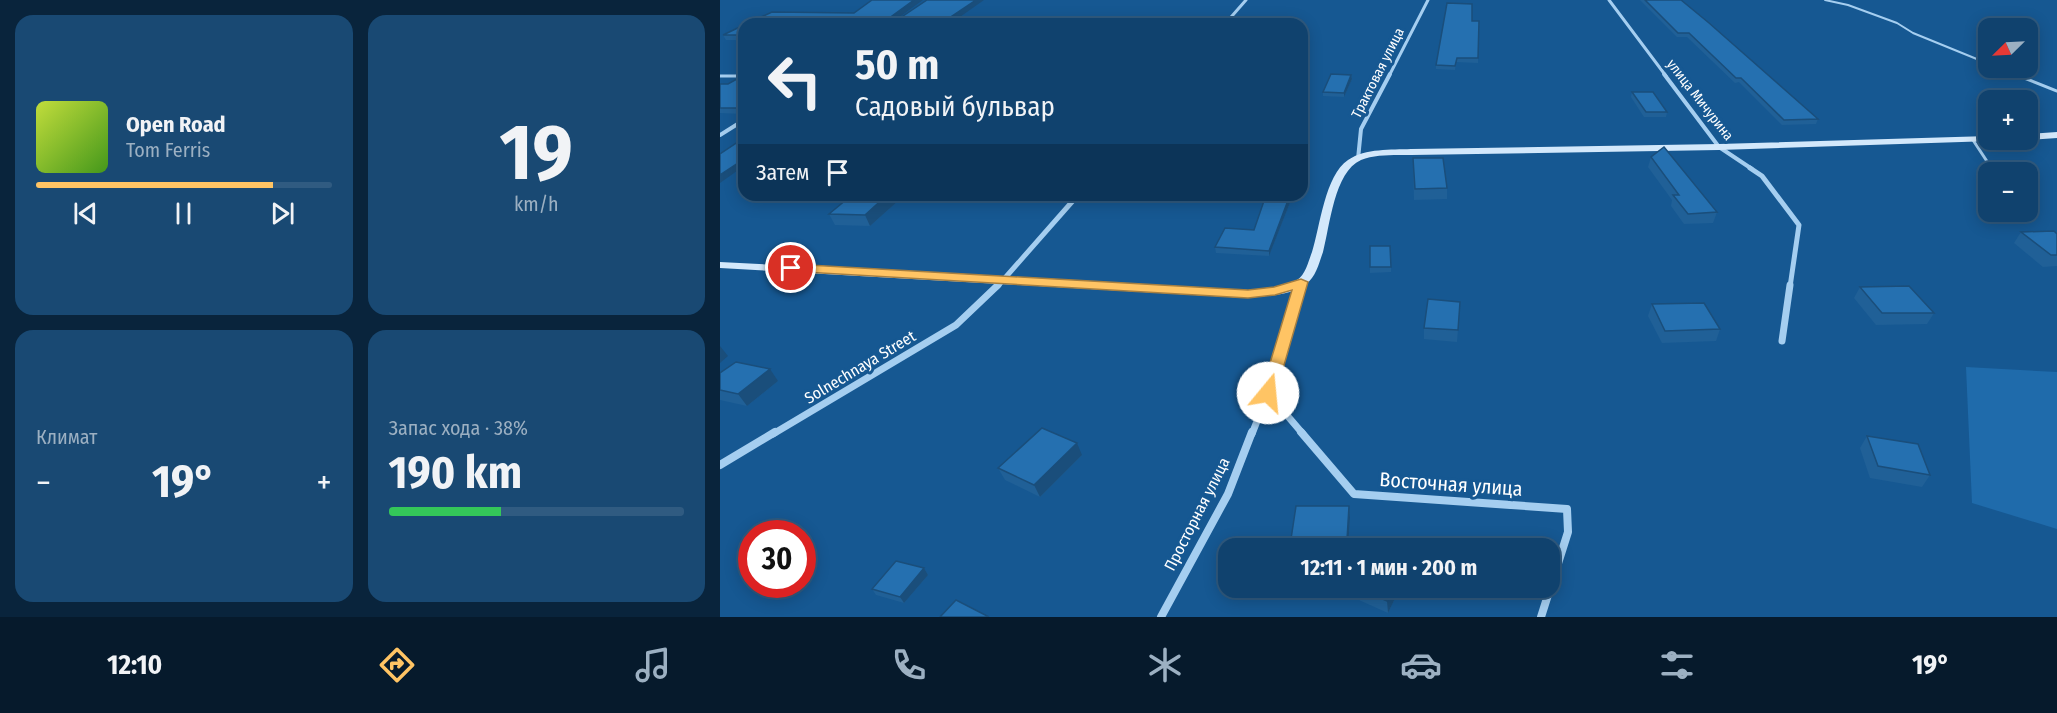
<!DOCTYPE html>
<html lang="ru">
<meta charset="utf-8">
<style>
:root{--surface:#10426e;--page:#194973;--text:#f1f3f6;--muted:#9cb0c2;--line:#305b81;--accent:#ffc464}
body{margin:0;font-family:"Fira Sans Condensed",sans-serif;background:var(--page);color:var(--text);height:100vh;display:flex;flex-direction:column;font-size:22px;white-space:nowrap}
*{box-sizing:border-box;margin:0}
p{font-size:20px;color:var(--muted)}
.icon{flex:none;width:33px;height:33px;fill:none;stroke:currentColor;stroke-width:2;stroke-linecap:round;stroke-linejoin:round}
.map{position:relative;flex:1;overflow:hidden}
.side{display:flex;flex-direction:column;gap:15px;padding:15px;background:#09243c;width:720px}
.side>*{flex:none}
.top-card{position:absolute;left:18px;top:18px;width:570px;height:183px;border-radius:18px;box-shadow:0 3px 15px #0003,0 0 0 2px var(--line);background:#10426e;color:var(--text);overflow:hidden}
.needle{width:39px;rotate:246deg}
.buttons{position:absolute;left:1258px;top:18px;display:grid;gap:12px}
.buttons a{display:grid;place-items:center;width:60px;height:60px;border-radius:12px;background:var(--surface);box-shadow:0 3px 15px #0003,0 0 0 2px var(--line);font-size:30px}
.speed{position:absolute;left:18px;top:520px;display:flex;gap:12px;font-size:30px;font-weight:700;text-align:center}
.speed>*{display:grid;place-content:center;width:78px;height:78px;border-radius:50%;background:var(--surface);box-shadow:0 3px 15px #0003,0 0 0 2px var(--line);line-height:1}
.speed .limit{border:9px solid #d22;background:#fff;color:#111}
.pin{position:absolute;display:grid;place-items:center;width:51px;height:51px;color:#fff;margin:-26px;border:3px solid #fff;border-radius:50%;box-shadow:0 2px 6px #0007}
.me{position:absolute;width:66px;margin:-33px;rotate:17deg;stroke-linejoin:round;filter:drop-shadow(0 0 4px #0008)}
.turn{display:flex;align-items:center;gap:21px;height:126px;padding:0 18px;font-size:27px}
.turn .icon{width:78px;height:78px;stroke-width:2.5}
.turn b{display:block;font-size:42px;line-height:51px}
.then{display:flex;align-items:center;height:57px;padding:0 18px;background:#0003;gap:12px;font-size:22px}
.big{font-size:45px;font-weight:700;line-height:1.1}
.side .widget{flex:1;display:flex;flex-direction:column;justify-content:center;gap:9px;min-width:0;padding:0 21px;border-radius:18px;background:var(--page)}
.side .dial{align-items:center;gap:0}
.dial b{font-size:78px;line-height:1}
.song{display:flex;align-items:center;gap:18px}
.cover{width:72px;height:72px;border-radius:9px;background:linear-gradient(135deg,hsl(70 70% 55%),hsl(100 70% 35%))}
.played{height:6px;border-radius:3px;background:linear-gradient(90deg,var(--accent) 80%,var(--line) 80%)}
.keys{display:flex;justify-content:space-around;direction:ltr}
.heat{display:flex;justify-content:space-between;align-items:center;font-size:33px;direction:ltr}
.charge{height:9px;border-radius:4px;background:linear-gradient(90deg,#34c759 38%,var(--line) 0)}
.side .tiles{flex:1;display:grid;gap:15px;grid-template-columns:repeat(2,1fr)}
.trip{position:absolute;left:498px;top:538px;width:342px;height:60px;border-radius:18px;background:var(--surface);box-shadow:0 3px 15px #0003,0 0 0 2px var(--line);font-weight:700;line-height:60px;text-align:center}
.dock{display:flex;height:96px;justify-content:space-around;align-items:center;background:#061a2c;color:var(--muted)}
.dock .icon{width:42px;height:42px}
.dock .on{color:var(--accent)}
.dock b{font-size:27px;color:var(--text)}
main{display:flex;flex:1;min-height:0}
.map>svg:first-child{display:block}
</style>
<main>
<section class="side">
<div class="tiles">
<div class="widget">
<div class="song"><i class="cover"></i><div><b>Open Road</b><p>Tom Ferris</p></div></div>
<div class="played"></div>
<div class="keys"><svg class="icon" aria-label="previous" viewBox="0 0 24 24"><path d="M18 5L8 12l10 7zM5 5v14"/></svg><svg class="icon" aria-label="pause" viewBox="0 0 24 24"><path d="M8 5v14M16 5v14"/></svg><svg class="icon" aria-label="next" viewBox="0 0 24 24"><path d="M6 5l10 7-10 7zM19 5v14"/></svg></div>
</div>
<div class="widget dial"><b>19</b><p>km/h</p></div>
<div class="widget"><p>Климат</p>
<div class="heat"><a>−</a><b class="big">19°</b><a>+</a></div>
</div>
<div class="widget"><p>Запас хода · 38%</p><b class="big">190 km</b><div class="charge"></div></div>
</div>
</section>
<div class="map">
<svg width="1337" height="617" viewBox="0 0 1337 617">
<rect width="100%" height="100%" fill="#165892"/>
<polygon fill="#1f6bab" points="1246,367 1337,372 1337,529 1252,503"/>
<g fill="none" stroke-linecap="round" stroke-linejoin="round">
<g stroke="#a5cef0" stroke-width="2">
<polyline points="1105,0 1128,5 1177,23 1193,33 1269,64"/>
<polyline points="1279,68 1298,76"/>
</g>
<g stroke="#a5cef0" stroke-width="3">
<polyline points="1294,74 1337,91"/>
<polyline points="0,76 24,76"/>
<polyline points="1253,140 1272,169"/>
</g>
<polyline stroke="#a5cef0" stroke-width="4" points="1271,168 1274,172"/>
<g stroke="#a5cef0" stroke-width="3">
<polyline points="889,0 946,76"/>
<polyline points="505,24 526,0"/>
<polyline points="669,76 708,0"/>
</g>
<g stroke="#a5cef0" stroke-width="4">
<polyline points="944,74 999,147 1032,169"/>
<polyline points="0,135 24,120"/>
<polyline points="638,159 641,129 670,74"/>
</g>
<g stroke="#a5cef0" stroke-width="5">
<polyline points="1030,168 1042,176 1079,225 1070,287"/>
<polyline points="277,287 358,195"/>
<polyline points="580,287 581,282"/>
</g>
<g stroke="#a5cef0" stroke-width="7">
<polyline points="1062,341 1070,285"/>
<polyline points="548,393 583,434"/>
<polyline points="53,434 236,325 278,285"/>
<polyline points="532,434 548,393 580,285"/>
</g>
<g stroke="#a5cef0" stroke-width="8">
<polyline points="581,432 634,494 847,509 848,532 821,617"/>
<polyline points="0,465 55,432"/>
<polyline points="441,617 508,494 532,432"/>
</g>
<g fill="#d3e8fb" fill-rule="evenodd">
<polygon points="1337,132 1337,138 1308,140 1308,134"/>
<path d="M1269 136V140H1273L1272 141 999 150 691 155C675 155 656 154 641 160 614 172 610 226 603 252 599 263 596 277 586 284 572 296 546 295 528 298L0 268V262L528 290C543 289 564 290 577 280 586 274 588 262 592 252 600 227 605 175 628 160 646 148 671 150 691 149L999 144Z"/>
</g>
</g>
<g fill="#206097">
<polygon points="920,0 961,0 1098,119 1096,124 1062,125 1019,82 1015,83 967,37 957,37"/>
<polygon points="752,21 758,58 758,63 736,62 735,70 716,69 716,65"/>
<polygon points="24,25 24,40 6,40 3,35"/>
<polygon points="24,75 24,114 0,113 0,84 8,84"/>
<polygon points="631,75 632,79 624,97 603,96 603,92"/>
<polygon points="912,92 947,112 946,117 924,117 911,97"/>
<polygon points="931,157 997,212 993,223 964,224 951,206 952,200 928,167"/>
<polygon points="693,158 727,188 727,199 694,200"/>
<polygon points="132,195 175,195 178,201 150,226 115,225 109,214"/>
<polygon points="267,195 307,195 302,200 268,198"/>
<polygon points="374,195 414,195 407,203 376,200"/>
<polygon points="546,195 573,195 549,256 496,253 495,247 534,230"/>
<polygon points="1301,232 1337,234 1337,266 1323,267 1294,243"/>
<polygon points="650,246 671,267 671,272 650,273"/>
<polygon points="1140,287 1214,313 1207,324 1156,325 1134,298"/>
<polygon points="740,302 737,342 704,339 704,328"/>
<polygon points="932,304 1000,329 996,341 942,343 928,316"/>
<polygon points="0,373 58,381 27,406 0,400"/>
<polygon points="1147,436 1210,475 1202,487 1150,478 1140,448"/>
<polygon points="362,455 320,497 285,480 278,468"/>
<polygon points="629,506 630,518 629,537 658,549 572,549 571,539"/>
<polygon points="204,568 208,575 184,603 156,595 152,589"/>
<polygon points="612,588 680,588 668,613"/>
</g>
<g fill="#1a4e7b">
<polygon points="194,0 203,0 170,24 168,19"/>
<polygon points="256,0 264,0 230,24 220,24"/>
<polygon points="631,75 632,79 624,97 624,93"/>
<polygon points="24,159 24,166 0,183 0,175"/>
<polygon points="167,195 175,195 178,201 150,226 145,215"/>
<polygon points="300,195 307,195 302,200"/>
<polygon points="406,195 414,195 407,203"/>
<polygon points="570,195 573,195 549,256 549,251"/>
<polygon points="0,346 8,356 0,363"/>
<polygon points="50,369 58,381 27,406 18,394"/>
<polygon points="357,443 362,455 320,497 314,485"/>
<polygon points="629,506 630,518 628,549 627,540"/>
<polygon points="204,568 208,575 184,603 180,597"/>
<polygon points="674,588 680,588 668,613 667,601"/>
</g>
<g fill="#2570b0" stroke="#1a4e7b" stroke-width="1.5">
<polygon points="152,0 194,0 168,19 170,22 174,22 207,0 256,0 220,24 26,24 52,12 134,13"/>
<polygon points="925,0 961,0 989,23 1098,119 1064,120 1021,78 1016,78 969,33 958,33"/>
<polygon points="727,3 752,4 752,21 759,21 758,58 737,58 735,66 716,65"/>
<polygon points="24,25 24,35 3,35"/>
<polygon points="611,74 631,75 624,93 603,92"/>
<polygon points="24,75 24,108 0,108 0,84 8,84"/>
<polygon points="912,92 933,92 947,112 926,112"/>
<polygon points="24,138 24,159 0,175 0,154"/>
<polygon points="944,147 997,212 968,214 953,195 959,195 931,157"/>
<polygon points="693,158 723,158 727,188 695,189"/>
<polygon points="132,195 167,195 145,215 109,214"/>
<polygon points="546,195 570,195 549,251 495,247 505,228 534,230"/>
<polygon points="1334,231 1337,234 1337,255 1331,255 1301,232"/>
<polygon points="650,246 670,246 671,267 650,267"/>
<polygon points="1189,286 1214,313 1162,313 1140,287"/>
<polygon points="708,299 740,302 738,330 704,328"/>
<polygon points="984,303 1000,329 945,331 932,304"/>
<polygon points="16,362 50,369 18,394 0,390 0,373"/>
<polygon points="322,428 357,443 314,485 278,468"/>
<polygon points="1147,436 1198,444 1210,475 1158,466"/>
<polygon points="576,506 629,506 627,540 571,539"/>
<polygon points="629,537 658,549 622,549"/>
<polygon points="176,561 204,568 180,597 152,589"/>
<polygon points="638,588 674,588 667,601"/>
<polygon points="236,600 269,617 220,617"/>
</g>
<polygon fill="#ffc464" stroke="#a67f41" stroke-width="1.5" points="71,264 528,290 554,287 581,279 588,282 556,393 554,397 543,397 541,393 572,290 555,295 528,298 67,271 65,268 67,265"/>
<g text-anchor="middle" dominant-baseline="central" stroke-width="6" stroke-linejoin="round" paint-order="stroke">
<g font-size="14" fill="#fff" stroke="#165892">
<text transform="translate(658 73) rotate(-63)">Трактовая улица</text>
<text transform="translate(980 100) rotate(52)">улица Мичурина</text>
</g>
<g font-size="16" fill="#fff" stroke="#165892">
<text transform="translate(140 367) rotate(-31)">Solnechnaya Street</text>
<text transform="translate(477 514) rotate(-63)">Просторная улица</text>
</g>
<g font-size="20" fill="#fff" stroke="#165892">
<text transform="translate(731 484) rotate(4)">Восточная улица</text>
</g>
</g>
</svg>
<div class="buttons">
<a><svg class="needle" viewBox="-14 -14 28 28"><path d="M0-13l5 13h-10z" fill="#e53935"/><path d="M0 13l5-13h-10z" fill="#9cb0c2"/></svg></a>
<a>+</a>
<a>−</a>
</div>
<div class="speed"><div class="limit">30</div></div>
<div class="pin" style="left:71px;top:268px;background:#d93025"><svg class="icon" aria-label="arrive" viewBox="0 0 24 24"><path d="M6 21V4h12l-3 4 3 4H6"/></svg></div>
<svg class="me" style="left:548px;top:393px" viewBox="-20 -20 40 40"><circle r="19" fill="#fff"/><path d="M0-13L10 11 0 6-10 11z" fill="#ffc464"/></svg>
<div class="trip">12:11 · 1 мин · 200 m</div>
<div class="top-card">
<div class="turn"><svg class="icon" aria-label="left" viewBox="0 0 24 24"><path d="M17 20v-9H6M10 6l-5 5 5 5"/></svg><div><b>50 m</b>Садовый бульвар</div></div>
<div class="then">Затем<svg class="icon" aria-label="arrive" viewBox="0 0 24 24"><path d="M6 21V4h12l-3 4 3 4H6"/></svg></div>
</div>
</div>
</main>
<nav class="dock">
<b>12:10</b>
<svg class="icon on" aria-label="directions" viewBox="0 0 24 24"><path d="M12 3l9 9-9 9-9-9zM9 14v-3h6M13 9l2 2-2 2"/></svg>
<svg class="icon" aria-label="music" viewBox="0 0 24 24"><path d="M9 18V5l10-2v13"/><circle cx="6" cy="18" r="3"/><circle cx="16" cy="16" r="3"/></svg>
<svg class="icon" aria-label="phone" viewBox="0 0 24 24"><path d="M5 4h4l2 5-3 2q2 4 5 5l2-3 5 2v4C11 20 4 13 5 4z"/></svg>
<svg class="icon" aria-label="climate" viewBox="0 0 24 24"><path d="M12 3v18M4 7l16 10M4 17L20 7"/></svg>
<svg class="icon" aria-label="car" viewBox="0 0 24 24"><path d="M5 17H2v-5l4-1 3-4h7l3 4 3 1v5h-3M9 17h6M6 11h13"/><circle cx="7" cy="17" r="2"/><circle cx="17" cy="17" r="2"/></svg>
<svg class="icon" aria-label="filters" viewBox="0 0 24 24"><path d="M4 7h16M4 17h16"/><circle cx="9" cy="7" r="2"/><circle cx="15" cy="17" r="2"/></svg>
<b>19°</b>
</nav>
